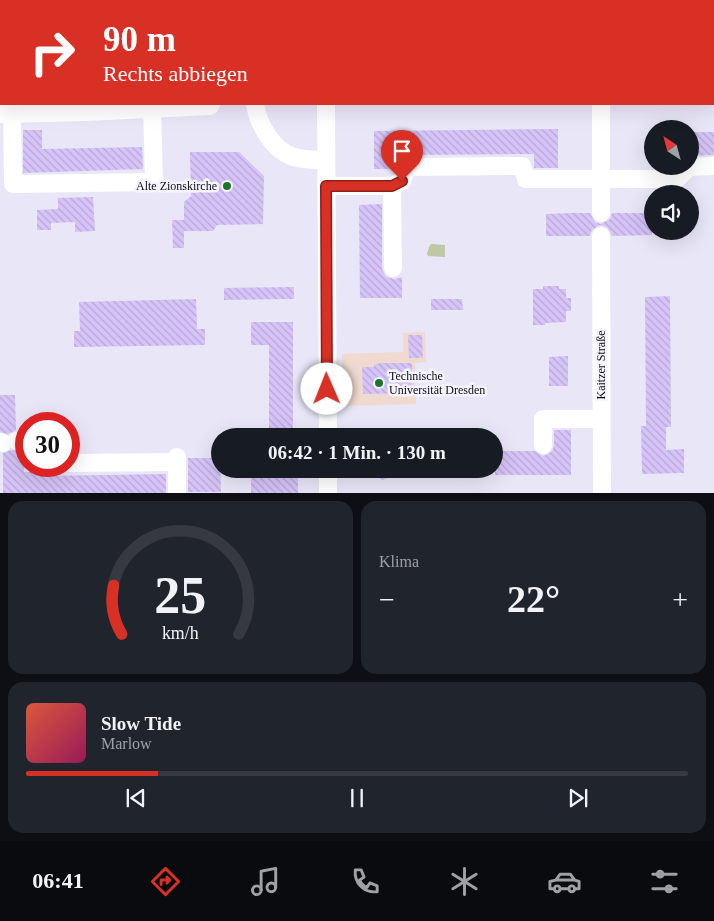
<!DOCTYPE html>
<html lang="de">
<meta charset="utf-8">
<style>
:root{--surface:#171b24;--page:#20242c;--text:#f1f3f6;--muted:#9ea1a6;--line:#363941;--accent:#d93025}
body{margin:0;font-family:"Times New Roman",serif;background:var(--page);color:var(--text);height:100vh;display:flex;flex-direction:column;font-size:19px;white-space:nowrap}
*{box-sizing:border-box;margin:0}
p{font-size:16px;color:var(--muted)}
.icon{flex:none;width:28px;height:28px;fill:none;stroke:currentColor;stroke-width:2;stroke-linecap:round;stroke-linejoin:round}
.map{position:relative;height:493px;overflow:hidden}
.side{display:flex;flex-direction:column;gap:8px;padding:8px;background:#0d0f14;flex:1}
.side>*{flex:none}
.hud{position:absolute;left:0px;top:0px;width:715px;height:105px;box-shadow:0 5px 20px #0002;background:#d93025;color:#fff;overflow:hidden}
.needle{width:32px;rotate:324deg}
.tools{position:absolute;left:644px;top:120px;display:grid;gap:10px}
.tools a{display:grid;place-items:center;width:55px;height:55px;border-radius:50%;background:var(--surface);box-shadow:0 5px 20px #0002;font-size:25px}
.speed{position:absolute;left:15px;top:412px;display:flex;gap:10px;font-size:25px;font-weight:700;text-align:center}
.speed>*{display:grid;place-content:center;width:65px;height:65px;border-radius:50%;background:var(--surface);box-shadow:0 5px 20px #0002;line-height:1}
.speed .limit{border:8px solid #d22;background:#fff;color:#111}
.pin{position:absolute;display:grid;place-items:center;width:42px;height:42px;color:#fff;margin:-51px -21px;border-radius:50% 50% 50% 0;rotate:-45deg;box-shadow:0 0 5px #0007}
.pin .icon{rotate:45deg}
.me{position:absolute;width:55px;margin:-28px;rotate:359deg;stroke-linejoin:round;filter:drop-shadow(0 0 4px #0008)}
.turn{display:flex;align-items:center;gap:18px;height:105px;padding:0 20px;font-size:22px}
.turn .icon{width:65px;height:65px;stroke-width:2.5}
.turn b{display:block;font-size:35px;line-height:42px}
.big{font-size:38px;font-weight:700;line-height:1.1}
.side .widget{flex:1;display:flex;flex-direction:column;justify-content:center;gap:8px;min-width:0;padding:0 18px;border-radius:15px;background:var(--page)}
.side .dial{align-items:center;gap:0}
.dial svg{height:130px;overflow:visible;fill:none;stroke:var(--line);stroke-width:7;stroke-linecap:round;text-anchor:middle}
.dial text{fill:var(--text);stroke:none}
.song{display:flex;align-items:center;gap:15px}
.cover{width:60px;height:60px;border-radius:8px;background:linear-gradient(135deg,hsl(10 70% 55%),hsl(330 70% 35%))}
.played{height:5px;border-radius:2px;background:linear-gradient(90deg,var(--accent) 20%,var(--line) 20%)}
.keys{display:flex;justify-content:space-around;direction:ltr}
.heat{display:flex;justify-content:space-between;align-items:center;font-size:28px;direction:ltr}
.side .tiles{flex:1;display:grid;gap:8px;grid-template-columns:1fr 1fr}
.widget:last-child{grid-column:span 2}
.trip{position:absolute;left:211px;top:428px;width:292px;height:50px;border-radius:25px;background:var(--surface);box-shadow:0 5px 20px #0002;font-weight:700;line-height:50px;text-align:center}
.tabs{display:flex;height:80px;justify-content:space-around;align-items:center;background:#090b0e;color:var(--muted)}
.tabs .icon{width:35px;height:35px}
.tabs .on{color:var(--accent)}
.tabs b{font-size:22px;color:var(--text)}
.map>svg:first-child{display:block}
</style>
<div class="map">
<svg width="714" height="494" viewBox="0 0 714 494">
<defs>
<pattern id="building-back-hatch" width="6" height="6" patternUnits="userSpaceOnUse" patternTransform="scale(1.25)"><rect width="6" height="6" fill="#d6c4f8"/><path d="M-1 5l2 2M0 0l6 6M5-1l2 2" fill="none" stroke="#b6a7d4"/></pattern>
</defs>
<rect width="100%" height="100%" fill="#e9e6f8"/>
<polygon fill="#f0d9ce" points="425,332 426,362 415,363 416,404 343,406 342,354 403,352 403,333"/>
<polygon fill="#bdc8a4" points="431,244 445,245 445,257 428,256 427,254 429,247"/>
<g fill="url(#building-back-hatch)">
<polygon points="558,129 558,168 534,168 534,154 398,155 398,162 395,169 374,169 374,131"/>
<polygon points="23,130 42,130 42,149 142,147 143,169 23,173"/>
<polygon points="690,132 714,132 714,155 690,156"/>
<polygon points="190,152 239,152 264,176 263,224 217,225 213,231 184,231 184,248 173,248 172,220 184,220 184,202 191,196"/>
<polygon points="93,197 95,231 75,232 75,222 51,223 51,230 37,230 37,210 58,209 58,198"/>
<polygon points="382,204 382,269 386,277 394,279 402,277 402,298 360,298 359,205"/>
<polygon points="572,213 590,213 595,222 601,224 610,219 612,213 652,213 652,235 612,236 607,227 600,225 592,230 590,236 546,236 546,214"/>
<polygon points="543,286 559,286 559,289 566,289 566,298 571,298 571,311 566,311 566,322 545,323 545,325 533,325 533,289 543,289"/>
<polygon points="294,287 294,299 224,300 224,288"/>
<polygon points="670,296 671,427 666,427 666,450 684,449 684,473 642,474 641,426 646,426 645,297"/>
<polygon points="196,299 197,329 205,329 205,345 74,347 74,331 80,331 79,302"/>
<polygon points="431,299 462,299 463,310 431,310"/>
<polygon points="251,322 293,322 293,436 269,436 269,345 251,345"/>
<polygon points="408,335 422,335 423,358 409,358"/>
<polygon points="568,356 568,386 549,386 549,357"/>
<polygon points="380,363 412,363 412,393 363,394 362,367 374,367 374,365"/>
<polygon points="0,395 15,395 16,430 8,434 0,432"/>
<polygon points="554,430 571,430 571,475 495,475 495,451 535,451 543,456 548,454 552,451 554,445"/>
<polygon points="11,450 24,452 24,472 43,472 43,476 166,474 166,494 3,494 3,453"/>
<polygon points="188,458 220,458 221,492 188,492"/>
<rect x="251" y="469" width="47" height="25"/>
<polygon points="362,469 408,469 383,480"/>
</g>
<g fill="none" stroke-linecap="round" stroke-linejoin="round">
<g stroke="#fff" stroke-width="18">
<polyline points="326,0 326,1"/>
<polyline points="600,0 600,1"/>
<path d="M255 104C258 124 273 151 294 157 304 160 315 160 326 160"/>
<polyline points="326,104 328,436"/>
<polyline points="601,104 601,213"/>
<polyline points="12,112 13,184 154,182 152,107"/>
<polyline points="326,186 392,186 402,181 407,167 522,166 526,179 677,179 689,167 714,166"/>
<polyline points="392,186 393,268"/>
<polyline points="601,236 602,494"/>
<polyline points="16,441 26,441"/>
<polyline points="0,442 3,443"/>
<polyline points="543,445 543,419 601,419"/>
<polyline points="69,463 177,462"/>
<polyline points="328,469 328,494"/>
<polyline points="177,494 177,457"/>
</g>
<g stroke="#fff" stroke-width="22">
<polyline points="0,86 1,86"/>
<polyline points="0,112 87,110 209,104"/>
</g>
</g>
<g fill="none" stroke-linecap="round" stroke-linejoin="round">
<g stroke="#8d1f18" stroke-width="12">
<polyline id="route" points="327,389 326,186 392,186 402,181"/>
</g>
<use href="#route" stroke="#d93025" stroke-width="9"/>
</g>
<g fill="#1b7726" stroke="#f6f4ff" stroke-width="2">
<circle cx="227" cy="186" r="5"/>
<circle cx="379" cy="383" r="5"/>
</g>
<g text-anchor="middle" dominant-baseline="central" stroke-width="5" stroke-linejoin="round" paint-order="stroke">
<g font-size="12" fill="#0e0d13" stroke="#f6f4ff" text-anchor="end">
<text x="217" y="186">Alte Zionskirche</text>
<text x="389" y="376" text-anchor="start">Technische<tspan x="389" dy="14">Universität Dresden</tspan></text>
</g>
<g font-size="12" fill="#0e0d13" stroke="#f6f4ff">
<text transform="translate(601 365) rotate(-90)">Kaitzer Straße</text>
</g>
</g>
</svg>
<div class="tools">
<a><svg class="needle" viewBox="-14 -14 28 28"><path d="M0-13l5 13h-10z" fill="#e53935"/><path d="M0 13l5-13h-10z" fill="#9ea1a6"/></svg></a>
<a><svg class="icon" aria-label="sound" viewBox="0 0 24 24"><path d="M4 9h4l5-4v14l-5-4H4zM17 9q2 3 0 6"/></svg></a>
</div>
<div class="speed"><div class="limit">30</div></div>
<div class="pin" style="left:402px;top:181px;background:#d93025"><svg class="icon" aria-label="arrive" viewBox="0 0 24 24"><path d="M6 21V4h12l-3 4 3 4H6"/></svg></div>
<svg class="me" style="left:327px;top:389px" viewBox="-20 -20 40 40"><circle r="19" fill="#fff"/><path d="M0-13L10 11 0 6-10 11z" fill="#d93025"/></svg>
<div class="trip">06:42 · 1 Min. · 130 m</div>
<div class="hud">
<div class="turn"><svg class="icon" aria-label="right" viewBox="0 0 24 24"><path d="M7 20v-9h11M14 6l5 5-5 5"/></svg><div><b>90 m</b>Rechts abbiegen</div></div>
</div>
</div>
<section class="side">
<div class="tiles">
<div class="widget dial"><svg viewBox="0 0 100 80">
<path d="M14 69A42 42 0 1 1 86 69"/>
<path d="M14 69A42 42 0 0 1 9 39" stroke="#d93025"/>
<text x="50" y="56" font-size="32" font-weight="700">25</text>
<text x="50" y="72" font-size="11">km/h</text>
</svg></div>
<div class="widget"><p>Klima</p>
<div class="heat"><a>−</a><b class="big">22°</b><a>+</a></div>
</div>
<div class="widget">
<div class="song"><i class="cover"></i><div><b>Slow Tide</b><p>Marlow</p></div></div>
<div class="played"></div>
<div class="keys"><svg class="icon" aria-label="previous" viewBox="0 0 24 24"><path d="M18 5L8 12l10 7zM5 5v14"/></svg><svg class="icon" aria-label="pause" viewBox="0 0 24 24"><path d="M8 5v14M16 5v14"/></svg><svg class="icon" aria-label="next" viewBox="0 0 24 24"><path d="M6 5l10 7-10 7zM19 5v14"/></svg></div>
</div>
</div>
</section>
<nav class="tabs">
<b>06:41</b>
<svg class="icon on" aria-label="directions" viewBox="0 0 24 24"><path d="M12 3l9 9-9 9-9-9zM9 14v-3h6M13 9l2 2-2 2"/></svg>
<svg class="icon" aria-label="music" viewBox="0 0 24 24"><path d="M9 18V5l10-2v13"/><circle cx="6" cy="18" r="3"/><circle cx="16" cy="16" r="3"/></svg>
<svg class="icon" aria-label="phone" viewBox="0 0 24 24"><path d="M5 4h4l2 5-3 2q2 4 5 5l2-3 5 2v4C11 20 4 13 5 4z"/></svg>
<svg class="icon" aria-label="climate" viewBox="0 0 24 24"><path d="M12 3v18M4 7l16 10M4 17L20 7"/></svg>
<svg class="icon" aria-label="car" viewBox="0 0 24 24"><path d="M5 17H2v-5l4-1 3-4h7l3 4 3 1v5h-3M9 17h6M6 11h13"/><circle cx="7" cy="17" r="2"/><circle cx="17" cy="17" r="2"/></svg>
<svg class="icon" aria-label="filters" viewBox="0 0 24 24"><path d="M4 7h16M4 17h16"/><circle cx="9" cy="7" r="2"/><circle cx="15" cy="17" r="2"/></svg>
</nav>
